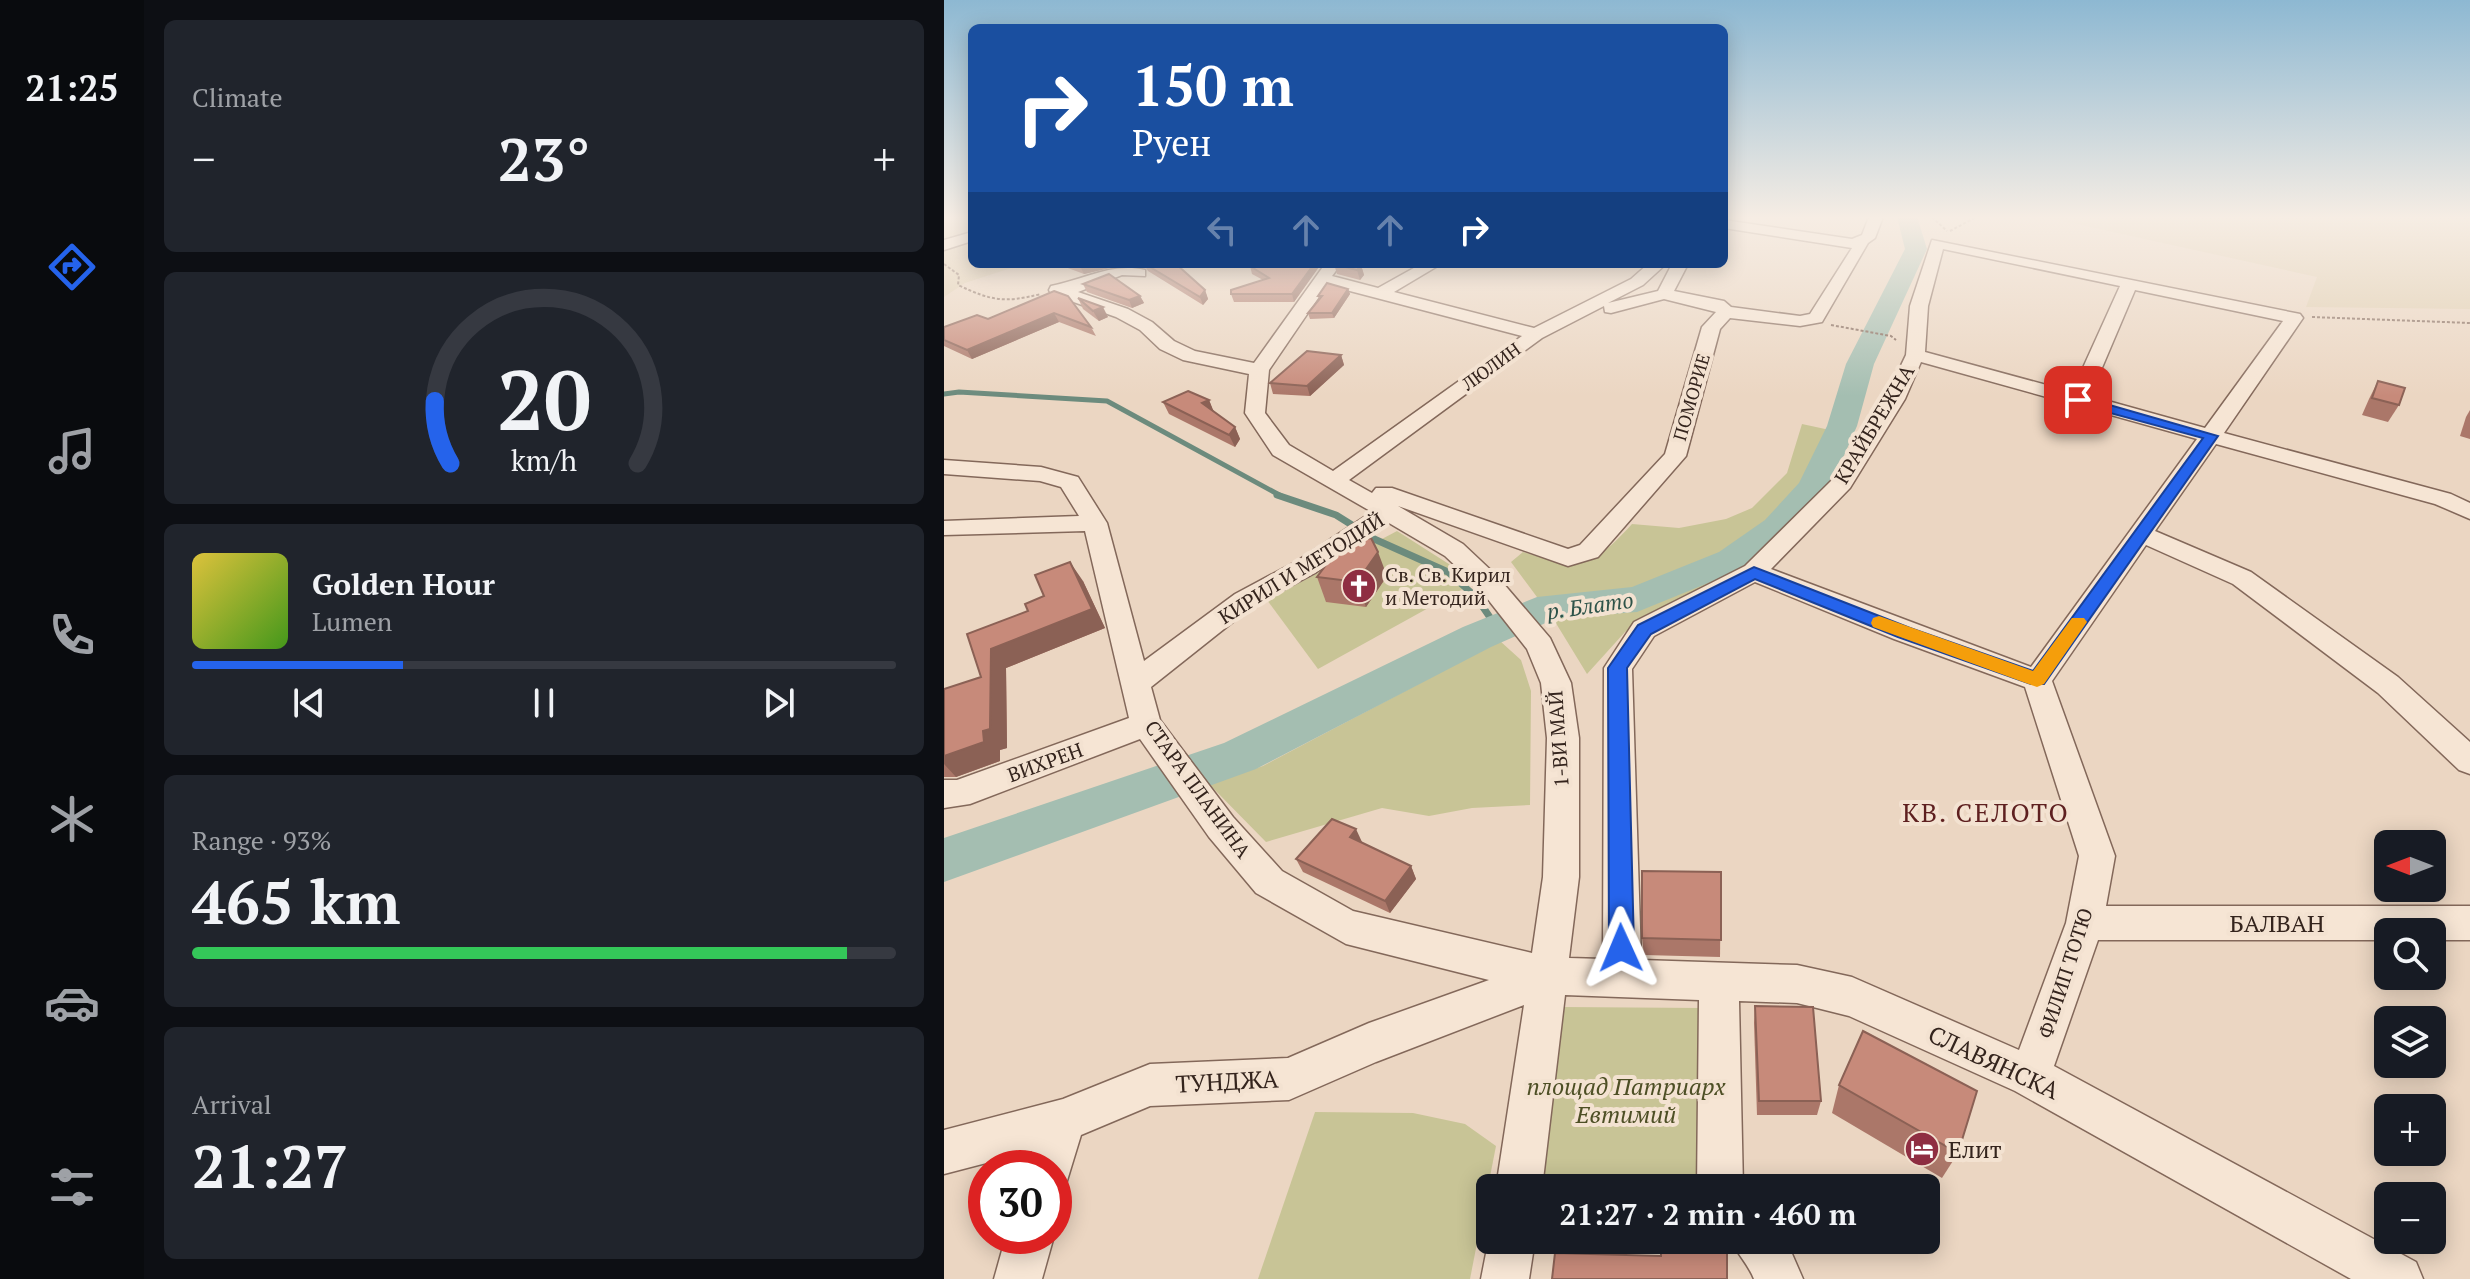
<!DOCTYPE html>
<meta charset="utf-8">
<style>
:root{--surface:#171b24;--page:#20242c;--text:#f1f3f6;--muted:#9ea1a6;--line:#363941;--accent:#2563eb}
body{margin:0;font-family:"PT Serif",serif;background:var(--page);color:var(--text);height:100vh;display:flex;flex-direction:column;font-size:30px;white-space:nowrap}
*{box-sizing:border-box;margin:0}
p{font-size:26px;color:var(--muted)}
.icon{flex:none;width:44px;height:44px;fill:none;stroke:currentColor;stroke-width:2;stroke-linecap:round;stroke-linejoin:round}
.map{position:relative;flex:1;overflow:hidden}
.side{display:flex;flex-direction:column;gap:20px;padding:20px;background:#0d0f14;width:800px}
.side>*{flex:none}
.banner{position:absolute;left:24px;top:24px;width:760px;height:244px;border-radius:12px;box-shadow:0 4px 20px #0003;background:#1a4fa0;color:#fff;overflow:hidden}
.needle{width:52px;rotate:270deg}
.controls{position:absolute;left:1430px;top:830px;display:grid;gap:16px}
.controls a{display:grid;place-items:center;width:72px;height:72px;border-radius:12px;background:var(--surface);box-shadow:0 4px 20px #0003;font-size:40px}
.speed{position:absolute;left:24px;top:1150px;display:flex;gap:16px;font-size:40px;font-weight:700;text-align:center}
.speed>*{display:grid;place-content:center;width:104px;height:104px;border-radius:50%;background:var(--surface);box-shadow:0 4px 20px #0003;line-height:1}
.speed .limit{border:12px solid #d22;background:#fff;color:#111}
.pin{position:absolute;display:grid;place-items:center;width:68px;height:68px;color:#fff;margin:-34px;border-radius:16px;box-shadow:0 4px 12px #0006}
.me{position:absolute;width:88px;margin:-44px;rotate:359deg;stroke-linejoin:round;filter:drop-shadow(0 0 6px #0008)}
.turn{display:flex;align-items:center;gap:28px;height:168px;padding:0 32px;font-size:36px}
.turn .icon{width:104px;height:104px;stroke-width:2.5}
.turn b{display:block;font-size:56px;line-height:68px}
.lanes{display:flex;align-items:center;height:76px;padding:0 32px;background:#0003;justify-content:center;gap:40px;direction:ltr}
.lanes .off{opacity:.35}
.big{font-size:60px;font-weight:800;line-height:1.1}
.side .widget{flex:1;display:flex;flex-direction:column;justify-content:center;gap:12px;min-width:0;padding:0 28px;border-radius:12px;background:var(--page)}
.side .dial{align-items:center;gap:0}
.dial svg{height:208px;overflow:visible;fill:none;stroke:var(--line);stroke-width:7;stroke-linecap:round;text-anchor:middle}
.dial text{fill:var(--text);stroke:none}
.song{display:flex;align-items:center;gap:24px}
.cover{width:96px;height:96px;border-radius:12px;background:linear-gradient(135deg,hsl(50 70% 55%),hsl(100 70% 35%))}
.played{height:8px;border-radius:4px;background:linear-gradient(90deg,var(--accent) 30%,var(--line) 30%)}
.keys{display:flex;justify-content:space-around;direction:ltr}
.heat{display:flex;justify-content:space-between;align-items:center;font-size:44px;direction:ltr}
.charge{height:12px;border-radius:6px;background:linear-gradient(90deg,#34c759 93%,var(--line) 0)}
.trip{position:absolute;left:532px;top:1174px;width:464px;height:80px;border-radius:12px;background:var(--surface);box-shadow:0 4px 20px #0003;font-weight:800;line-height:80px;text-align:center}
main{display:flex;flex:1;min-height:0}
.dock{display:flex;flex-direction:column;width:144px;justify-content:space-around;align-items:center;background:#090b0e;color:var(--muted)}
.dock .icon{width:56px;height:56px}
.dock .active{color:var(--accent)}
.dock b{font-size:36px;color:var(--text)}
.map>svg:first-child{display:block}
</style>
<main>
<nav class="dock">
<b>21:25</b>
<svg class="icon active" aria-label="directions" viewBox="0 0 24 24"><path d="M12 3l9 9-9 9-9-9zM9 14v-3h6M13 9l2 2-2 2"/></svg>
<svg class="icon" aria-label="music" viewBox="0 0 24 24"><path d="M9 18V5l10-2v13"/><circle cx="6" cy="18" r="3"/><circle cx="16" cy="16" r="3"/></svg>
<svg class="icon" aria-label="phone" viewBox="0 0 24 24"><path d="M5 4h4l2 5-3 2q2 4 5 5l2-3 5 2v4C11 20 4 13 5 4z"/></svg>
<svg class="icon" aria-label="climate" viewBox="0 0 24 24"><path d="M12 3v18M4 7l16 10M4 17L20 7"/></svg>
<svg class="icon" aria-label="car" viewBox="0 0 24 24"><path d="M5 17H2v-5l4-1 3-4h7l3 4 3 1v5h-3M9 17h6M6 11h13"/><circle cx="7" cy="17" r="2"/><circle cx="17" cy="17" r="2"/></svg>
<svg class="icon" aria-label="filters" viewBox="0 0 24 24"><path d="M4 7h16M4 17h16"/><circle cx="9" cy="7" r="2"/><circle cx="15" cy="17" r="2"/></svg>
</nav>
<section class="side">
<div class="widget"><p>Climate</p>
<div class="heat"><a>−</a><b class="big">23°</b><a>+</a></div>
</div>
<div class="widget dial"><svg viewBox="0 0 100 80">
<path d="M14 69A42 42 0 1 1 86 69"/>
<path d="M14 69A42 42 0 0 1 8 45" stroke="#2563eb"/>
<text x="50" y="56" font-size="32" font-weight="700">20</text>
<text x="50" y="72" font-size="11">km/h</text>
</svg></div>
<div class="widget">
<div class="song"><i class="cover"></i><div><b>Golden Hour</b><p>Lumen</p></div></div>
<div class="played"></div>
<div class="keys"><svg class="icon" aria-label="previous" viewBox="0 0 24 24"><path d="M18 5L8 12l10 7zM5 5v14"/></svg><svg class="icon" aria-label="pause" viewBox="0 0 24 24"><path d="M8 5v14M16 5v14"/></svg><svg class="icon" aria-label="next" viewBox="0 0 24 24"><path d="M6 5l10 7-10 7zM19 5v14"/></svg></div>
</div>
<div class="widget"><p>Range · 93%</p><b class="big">465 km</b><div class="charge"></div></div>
<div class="widget"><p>Arrival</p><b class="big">21:27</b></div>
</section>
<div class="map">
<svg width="1526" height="1279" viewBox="0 0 1526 1279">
<rect width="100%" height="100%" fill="#ebd6c2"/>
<g fill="#e0ceb0">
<polygon points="0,217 28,217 28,264 79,264 21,283 0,297"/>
<polygon points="1101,217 1526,217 1526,309 1362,307 1373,277"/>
</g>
<g fill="#c8c496">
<path d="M858 424 909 435 883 489 807 559 681 632 643 674 610 620 567 562 579 552C635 570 648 568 688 524L735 528 782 519 808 508 843 473Z"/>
<polygon points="453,531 508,566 526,585 374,669 323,600"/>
<polygon points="556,641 577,660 587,691 586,805 528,808 485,816 438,808 322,842 265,784 319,766"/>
<polygon points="618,1007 759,1008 757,1175 597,1175"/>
<polygon points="371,1112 469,1113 521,1124 552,1146 526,1279 314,1279"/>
</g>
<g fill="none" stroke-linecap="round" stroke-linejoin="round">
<polyline stroke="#6c8b7d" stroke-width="5" points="0,394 15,392 163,401 339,497"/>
<g stroke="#6c8b7d" stroke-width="7">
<polyline points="333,495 392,515 408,525"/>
<polyline points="428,538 504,572 532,597 554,629"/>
</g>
<polygon fill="#a4beb1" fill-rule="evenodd" points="953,217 973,217 983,249 930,364 913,426 886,487 845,534 801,568 693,612 613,618 547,647 312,769 0,882 0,838 280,743 519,627 593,597 688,587 775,552 821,520 855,483 883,426 902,364 961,249"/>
<g stroke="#83685a" stroke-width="3">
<g id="minor">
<path d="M925 217H939L931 238 924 243 878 322 856 326 786 318 776 329 742 456 654 557 624 566 454 506 519 544 553 576 606 638 627 683 635 738V877L625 958 659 959 660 668 690 622 801 566 889 479 941 399 962 355 966 306 988 240 1356 314 1359 318 1280 433 1507 494 1526 503V519L1491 504 1272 444 1211 531 1307 572 1454 677 1526 742V774L1515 770 1434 693 1289 584 1202 545 1108 681 1171 856 1162 906H1526V940H1488V932H1444V940H1154L1110 1066 1472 1262 1479 1279H1407L1071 1091 905 1016 853 1003 795 1001 799 1188H753L755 1000 621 995 598 1188H552L580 1005 432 1062 345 1100 206 1106 137 1135 122 1184 110 1189V1168H83L88 1151 0 1174V1130L119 1099 206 1064 344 1058 425 1023 545 980 402 944 312 893 265 837 196 739 26 804 0 808V780H13L185 718 141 531 0 535V521L135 516 117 487 96 481 0 474V460L97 467 134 477 163 523 200 661 291 594 353 561 428 512 329 455 301 413 305 374 239 360 216 349 196 330 172 317 107 294 105 290 107 286C139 280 168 262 201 270V276L178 275 134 292 184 309 208 322 230 341 251 351 310 363 381 264H397L388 276 434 288 477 264H497L450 292 590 328 687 279 704 264H722L699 285 664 303 714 291 728 264H744L730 291 780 301 787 307 856 316 866 314 908 248 780 228V220L908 239 918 235ZM999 249 1176 286 1128 392 981 352 984 306ZM383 285 578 336 389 471 345 445 321 413 325 370ZM1191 290 1339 321 1261 428 1146 396ZM720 299 772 312 758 327 721 454 636 545 624 549 448 488H432L428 493 405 480 598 338 660 306 661 312 667 313ZM977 362 1253 439 1087 667 827 569 906 488 961 399ZM445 523 501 556 535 588 583 649 597 683 603 738 599 877 588 953 409 911 338 871 289 817 216 720 207 687 309 606 371 573ZM811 582 950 639 1081 687 1135 856 1122 923 1075 1050 908 977 853 965 697 960 688 669 710 636Z"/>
<polygon points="28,232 28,241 0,250 0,240"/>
<polygon points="546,1233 546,1240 591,1240 585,1279 537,1279"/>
<polygon points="62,1236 110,1236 98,1279 50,1279"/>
<path d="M787 1240H842L859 1279H810C804 1264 794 1255 787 1240Z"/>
</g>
</g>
<g stroke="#83685a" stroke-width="2" stroke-dasharray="3 2" stroke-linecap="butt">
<polyline points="988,217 1003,231"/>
<polyline points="1006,231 1032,217"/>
<path d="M0 264 15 275 14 285C48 301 60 303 97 294"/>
<polyline points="1368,317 1526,323"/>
<polyline points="887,325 947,336 952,340"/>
</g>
<use href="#minor" fill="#f6e5d4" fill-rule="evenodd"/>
</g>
<g fill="#ab7769">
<polygon points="113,264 179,264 178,265 140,274"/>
<polygon points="194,264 232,264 261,290 264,299 259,305 204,271 202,268 195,266"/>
<polygon points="377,264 350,302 290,302 287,294 319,280 308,274 306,266"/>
<polygon points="390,264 417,265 420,275 416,280 393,274"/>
<polygon points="139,284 196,296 200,303 188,308 143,292"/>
<polygon points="404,289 406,294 390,318 366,319 364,313 375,300 374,296"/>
<polygon points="110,291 147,327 152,336 115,322 28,359 0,346 0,327 44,319"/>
<polygon points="134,298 164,317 155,321 139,309"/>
<polygon points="397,355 400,365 366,396 329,394 326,383"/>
<polygon points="1434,381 1455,405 1444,422 1418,415 1425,399"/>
<polygon points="265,400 269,411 291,427 296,439 291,447 225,414 219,402"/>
<polygon points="1526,410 1526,439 1516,436 1522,417"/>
<polygon points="443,576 422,607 382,602 373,577"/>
<polygon points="139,581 161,628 62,668 63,748 56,750 56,761 12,777 0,777 0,689 37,677 84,611"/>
<polygon points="417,842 467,866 472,879 446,913 359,872 352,859"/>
<polygon points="777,872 776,957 700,955 698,938"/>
<polygon points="811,1006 877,1101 873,1115 813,1115 810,1023"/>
<polygon points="895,1085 1014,1153 998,1178 888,1113"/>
</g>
<g fill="#8b6155">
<polygon points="143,264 179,264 178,265 140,274 136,266"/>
<polygon points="370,264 377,264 350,302 348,294"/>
<polygon points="417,265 420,275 416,280 413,270"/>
<polygon points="404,289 406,294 390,318 388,313"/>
<polygon points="261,290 264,299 259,305 256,297"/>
<polygon points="196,296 200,303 188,308 185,300"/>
<polygon points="159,307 164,317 155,321 149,311"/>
<polygon points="110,313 115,322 28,359 23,350"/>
<polygon points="397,355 400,365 366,396 363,386"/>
<polygon points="265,400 270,412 258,403"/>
<polygon points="291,427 296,439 291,447 285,435"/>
<polygon points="434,552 443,576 422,607 413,582"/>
<polygon points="126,562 139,581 161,628 62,668 63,748 56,750 56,761 12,777 0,764 0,756 39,731 47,649 148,609"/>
<polygon points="412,829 418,842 412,849 406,837"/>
<polygon points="467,866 472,879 446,913 441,901"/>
</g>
<g fill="#c78a7a" stroke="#8b6155" stroke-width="2">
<polygon points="201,264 232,264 261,290 256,297"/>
<polygon points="312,264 370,264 348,294 287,294 287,290 325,278 306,266"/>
<polygon points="390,264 415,264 417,265 413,270"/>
<polygon points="165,274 196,296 185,300 139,284"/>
<polygon points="383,283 404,289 388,313 364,313 378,296 374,296"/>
<polygon points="110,291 124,296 147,327 110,313 23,350 0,340 0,327 33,315 44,319"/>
<polygon points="134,298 159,307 149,311"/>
<polygon points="363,351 397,355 363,386 326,383"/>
<polygon points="1434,381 1461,388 1455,405 1428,398"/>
<polygon points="244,391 265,400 258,403 291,427 285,435 219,402"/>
<polygon points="427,538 434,552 413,582 373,577 400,541 409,542"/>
<polygon points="126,562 148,609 47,649 46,729 39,731 40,742 0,756 0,689 37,677 23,634 84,611 81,604 100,596 91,575"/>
<polygon points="388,819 412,829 406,837 467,866 441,901 352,859"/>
<polygon points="698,871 777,872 777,940 698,938"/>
<polygon points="811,1006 869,1007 877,1101 815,1101"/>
<polygon points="919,1031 1033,1091 1014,1153 895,1085"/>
<polygon points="717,1241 783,1243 783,1279 608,1279 611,1253 717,1256"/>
</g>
<linearGradient id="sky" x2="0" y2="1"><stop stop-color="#8db8d2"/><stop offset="0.55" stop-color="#f6ede4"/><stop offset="1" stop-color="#f6ede4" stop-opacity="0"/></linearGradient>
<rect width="1526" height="396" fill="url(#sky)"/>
<polygon fill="#2563eb" stroke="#184099" stroke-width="2" points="1134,396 1274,436 1100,684 1087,684 954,637 811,579 707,634 683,668 690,948 686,956 677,960 668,956 665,948 664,668 694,625 810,567 966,628 1089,671 1259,438 1129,403 1127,400"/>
<polygon fill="#f59e0b" points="935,616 1089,671 1128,618 1140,618 1143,622 1100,684 1093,687 929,627 927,623 929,618"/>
<defs>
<g id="church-disc" transform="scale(1.8)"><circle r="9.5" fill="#8f2e42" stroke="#f3e2d1"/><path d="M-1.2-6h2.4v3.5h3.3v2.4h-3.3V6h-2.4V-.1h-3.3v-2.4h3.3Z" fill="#fff"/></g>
<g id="hotel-disc" transform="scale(1.8)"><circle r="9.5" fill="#8f2e42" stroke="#f3e2d1"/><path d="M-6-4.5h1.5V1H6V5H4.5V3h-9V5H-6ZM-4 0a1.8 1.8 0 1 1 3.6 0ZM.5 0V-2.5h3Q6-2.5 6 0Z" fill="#fff"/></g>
</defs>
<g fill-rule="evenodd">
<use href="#church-disc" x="415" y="586"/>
<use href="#hotel-disc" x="978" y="1149"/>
</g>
<g text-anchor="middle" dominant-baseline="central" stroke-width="8" stroke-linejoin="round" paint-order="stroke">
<g font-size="18" fill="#34241d" stroke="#f3e2d1">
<text transform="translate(547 366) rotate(-36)">ЛЮЛИН</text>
<text transform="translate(747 397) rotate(-74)">ПОМОРИЕ</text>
</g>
<g font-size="20" fill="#34241d" stroke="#f3e2d1">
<text transform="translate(930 424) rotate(-59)">КРАЙБРЕЖНА</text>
<text transform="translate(357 568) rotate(-32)">КИРИЛ И МЕТОДИЙ</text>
<text transform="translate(614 739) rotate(-94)">1-ВИ МАЙ</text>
<text transform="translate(101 762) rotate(-20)">ВИХРЕН</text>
<text transform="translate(254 789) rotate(54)">СТАРА ПЛАНИНА</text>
<text transform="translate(1121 973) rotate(-72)">ФИЛИП ТОТЮ</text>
</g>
<g font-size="20" fill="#34241d" stroke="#f3e2d1" text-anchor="start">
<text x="441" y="574">Св. Св. Кирил<tspan x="441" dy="23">и Методий</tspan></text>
</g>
<g font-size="22" font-style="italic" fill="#2e5349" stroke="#f3e2d1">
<text transform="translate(646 605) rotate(-8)">р. Блато</text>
</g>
<g font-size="24" fill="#34241d" stroke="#f3e2d1">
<text x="1333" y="923">БАЛВАН</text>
<text transform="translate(1050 1062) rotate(25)">СЛАВЯНСКА</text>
<text transform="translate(283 1081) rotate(-3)">ТУНДЖА</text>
</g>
<g font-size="24" font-style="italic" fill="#4d4f25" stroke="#f3e2d1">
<text x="682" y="1086">площад Патриарх<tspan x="682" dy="28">Евтимий</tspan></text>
</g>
<g font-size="24" fill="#34241d" stroke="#f3e2d1" text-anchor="start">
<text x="1004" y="1149">Елит</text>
</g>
<g font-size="26" letter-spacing="2" fill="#5e2020" stroke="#f3e2d1">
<text x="1042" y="812">КВ. СЕЛОТО</text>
</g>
</g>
</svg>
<div class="controls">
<a><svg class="needle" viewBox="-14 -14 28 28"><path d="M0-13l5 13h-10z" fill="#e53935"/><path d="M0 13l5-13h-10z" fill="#9ea1a6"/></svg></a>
<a><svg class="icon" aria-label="search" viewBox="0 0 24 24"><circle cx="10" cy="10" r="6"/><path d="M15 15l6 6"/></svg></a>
<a><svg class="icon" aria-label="layers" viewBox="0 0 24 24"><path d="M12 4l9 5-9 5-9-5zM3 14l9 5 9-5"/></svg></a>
<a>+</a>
<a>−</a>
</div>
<div class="speed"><div class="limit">30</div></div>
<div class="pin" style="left:1134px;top:400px;background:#d93025"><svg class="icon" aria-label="arrive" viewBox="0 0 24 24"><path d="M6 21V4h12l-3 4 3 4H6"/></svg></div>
<svg class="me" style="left:677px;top:948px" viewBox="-20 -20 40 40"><path d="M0-17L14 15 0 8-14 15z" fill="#2563eb" stroke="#fff" stroke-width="4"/></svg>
<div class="trip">21:27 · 2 min · 460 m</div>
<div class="banner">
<div class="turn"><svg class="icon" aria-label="right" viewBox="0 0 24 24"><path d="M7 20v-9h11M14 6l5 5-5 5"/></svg><div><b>150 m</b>Руен</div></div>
<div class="lanes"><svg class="icon off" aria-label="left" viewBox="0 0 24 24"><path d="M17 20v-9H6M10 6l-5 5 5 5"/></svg><svg class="icon off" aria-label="ahead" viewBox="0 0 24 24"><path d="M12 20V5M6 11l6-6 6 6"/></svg><svg class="icon off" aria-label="ahead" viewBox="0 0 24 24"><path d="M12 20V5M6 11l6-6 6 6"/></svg><svg class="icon" aria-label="right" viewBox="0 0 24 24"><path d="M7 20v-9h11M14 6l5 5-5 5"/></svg></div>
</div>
</div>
</main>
